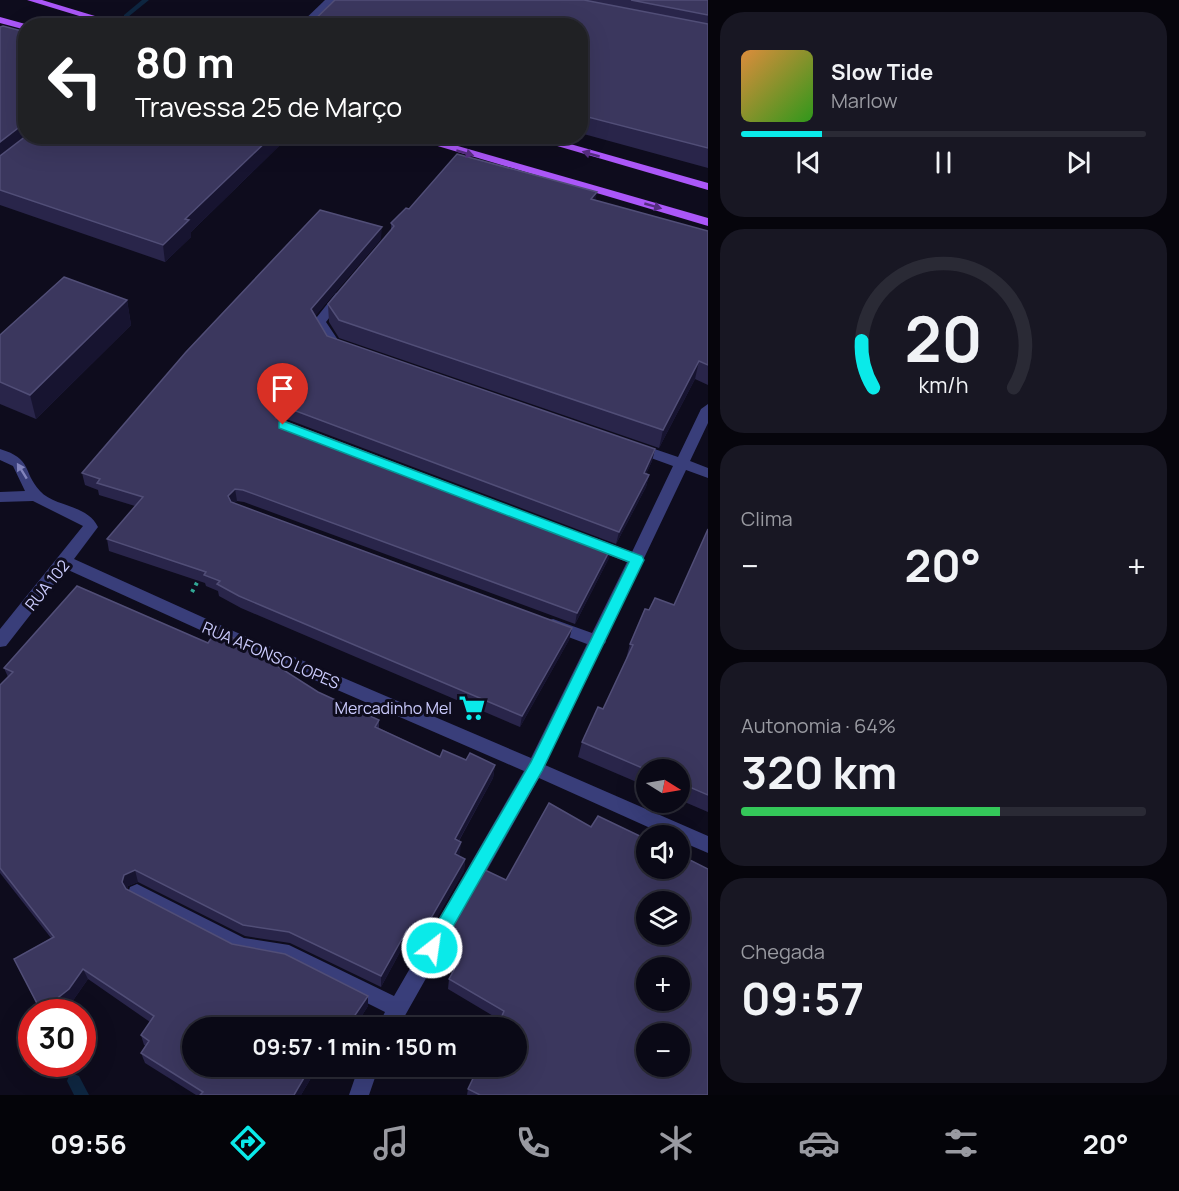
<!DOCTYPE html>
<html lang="pt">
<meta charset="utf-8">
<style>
:root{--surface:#0a0916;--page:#181723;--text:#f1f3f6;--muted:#999aa1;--line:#2a2a35;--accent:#0aeae9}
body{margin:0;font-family:Manrope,sans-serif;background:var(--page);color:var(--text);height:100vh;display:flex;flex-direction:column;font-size:22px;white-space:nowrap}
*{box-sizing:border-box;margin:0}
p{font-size:20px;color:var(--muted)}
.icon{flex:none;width:33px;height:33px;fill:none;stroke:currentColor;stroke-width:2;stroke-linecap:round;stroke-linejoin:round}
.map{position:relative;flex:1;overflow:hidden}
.side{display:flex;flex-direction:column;gap:12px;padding:12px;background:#06050c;width:471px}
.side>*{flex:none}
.banner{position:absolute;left:18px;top:18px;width:570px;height:126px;border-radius:24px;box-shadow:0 6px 24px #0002,0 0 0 2px var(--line);background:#202124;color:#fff;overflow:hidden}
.needle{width:39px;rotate:101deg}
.tools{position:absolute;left:636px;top:759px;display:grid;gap:12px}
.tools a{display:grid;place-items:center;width:54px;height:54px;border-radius:50%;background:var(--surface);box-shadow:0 6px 24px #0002,0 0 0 2px var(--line);font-size:30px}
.speed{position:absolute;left:18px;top:999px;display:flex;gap:12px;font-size:30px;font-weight:700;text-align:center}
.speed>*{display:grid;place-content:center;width:78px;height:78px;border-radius:50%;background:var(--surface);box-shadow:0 6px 24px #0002,0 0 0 2px var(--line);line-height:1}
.speed .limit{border:9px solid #d22;background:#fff;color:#111}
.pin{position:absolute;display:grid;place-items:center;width:51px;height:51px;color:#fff;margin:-62px -26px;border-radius:50% 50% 50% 0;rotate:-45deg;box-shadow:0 0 6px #0007}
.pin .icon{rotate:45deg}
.me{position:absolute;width:66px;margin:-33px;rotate:30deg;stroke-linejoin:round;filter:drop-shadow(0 0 4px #0008)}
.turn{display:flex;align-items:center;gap:21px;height:126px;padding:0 18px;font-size:27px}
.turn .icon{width:78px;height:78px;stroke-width:2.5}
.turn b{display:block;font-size:42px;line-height:51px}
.big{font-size:45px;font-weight:700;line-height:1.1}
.side .tile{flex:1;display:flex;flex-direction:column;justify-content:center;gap:9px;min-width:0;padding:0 21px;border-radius:24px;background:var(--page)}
.side .dial{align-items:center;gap:0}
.dial svg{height:156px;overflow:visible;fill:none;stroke:var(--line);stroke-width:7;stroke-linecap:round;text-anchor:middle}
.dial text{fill:var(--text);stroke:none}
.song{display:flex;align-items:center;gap:18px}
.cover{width:72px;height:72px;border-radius:9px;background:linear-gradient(135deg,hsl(30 70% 55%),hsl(110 70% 35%))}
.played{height:6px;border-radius:3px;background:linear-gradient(90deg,var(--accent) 20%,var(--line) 20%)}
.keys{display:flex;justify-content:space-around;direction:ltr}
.heat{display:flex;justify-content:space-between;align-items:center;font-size:33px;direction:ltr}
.charge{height:9px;border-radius:4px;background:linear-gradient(90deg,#34c759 64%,var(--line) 0)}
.trip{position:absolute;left:182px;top:1017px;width:345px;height:60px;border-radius:30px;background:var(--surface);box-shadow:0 6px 24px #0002,0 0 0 2px var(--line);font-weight:700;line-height:60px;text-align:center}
.dock{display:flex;height:96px;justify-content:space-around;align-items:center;background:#040409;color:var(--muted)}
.dock .icon{width:42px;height:42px}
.dock .active{color:var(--accent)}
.dock b{font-size:27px;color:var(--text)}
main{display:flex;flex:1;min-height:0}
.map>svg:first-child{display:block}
</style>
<main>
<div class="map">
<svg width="708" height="1095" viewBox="0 0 708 1095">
<rect width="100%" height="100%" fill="#0e0c1d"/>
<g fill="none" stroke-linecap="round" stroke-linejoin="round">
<g fill="#0e2640" fill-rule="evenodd">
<polygon points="142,0 149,0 128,17 124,17 124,15"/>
<polygon points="74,1074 79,1076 89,1095 74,1095 67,1081 69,1076"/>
</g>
<polyline stroke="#32a996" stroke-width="4" stroke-dasharray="3 4.5" stroke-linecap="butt" points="192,592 200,577"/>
<g fill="#393e7a" fill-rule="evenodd">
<polygon points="325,0 335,0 308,26 298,26"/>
<path d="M340 292 346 296 326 322 338 340 351 347 350 350C330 355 322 336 313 322L336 293Z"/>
<path d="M708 404V423L690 461 708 468V478L686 470 605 640 606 642 601 647 545 765 708 836V853L680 841V836H668L539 778 398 1028H377L385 1012 287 963 235 953 130 899 128 893 130 887 137 884 244 938 289 945 394 996 524 771 220 639 66 569 6 646 0 647V629L83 526 33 501 0 502V492L25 491 13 466 0 460V449C33 459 22 471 40 491 54 507 87 504 98 527L74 559 231 630 531 758 587 644 547 629 545 625 547 621 553 619 592 633 627 562 588 547 586 543 593 537 632 552 673 466 629 450 627 447 634 442 678 457 701 409Z"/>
<polygon points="359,1066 379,1066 369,1095 349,1095"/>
</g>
<g fill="#ab57f8" fill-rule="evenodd">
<polygon points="27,0 42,0 128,26 112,26"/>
<polygon points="0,17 29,25 30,26 26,26 26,30 0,23"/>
<polygon points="404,136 423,136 708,218 708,226"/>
<polygon points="523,136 542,136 708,183 708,190"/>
</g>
</g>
<g fill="#29254a">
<polygon points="335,0 708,0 708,168 580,133 580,26"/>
<polygon points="0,27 26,136 282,143 191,232 191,237 165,262 0,205"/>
<polygon points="595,200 708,231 708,385 695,379 659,448 339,338 329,322 328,304 391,230 391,223 409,209"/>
<polygon points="381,239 315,316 327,336 655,449 652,461 646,474 649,475 646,487 616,544 289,420 281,420 609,558 575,624 244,502 237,501 234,503 572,628 569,640 520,727 241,608 219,596 218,591 206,586 205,583 109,551 107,539 135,506 99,495 98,490 85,485 82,473"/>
<polygon points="127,300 131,325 36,419 0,404 0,335"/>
<polygon points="708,529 708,812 680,800 680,770 646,770 646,786 578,757 582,742 603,709 627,659 626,659 630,644 649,610 674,605"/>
<polygon points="4,668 318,692 379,720 379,728 440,757 466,760 495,765 493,778 459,841 461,842 458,856 465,859 464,871 419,948 406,941 381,987 290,943 245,936 138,882 128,886 127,890 232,944 368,996 368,1006 354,1028 192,1028 318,1066 301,1095 196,1095 145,1063 141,1053 146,1046 144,1045 141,1035 150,1022 88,979 74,999 57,1012 41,1012 14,959 51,938 0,873 0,685 8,677"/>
<polygon points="485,870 708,1095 467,1095 468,1089 500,1020 448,989 449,979 456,966 440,958 441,947"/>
</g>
<g fill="#171430">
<polygon points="26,122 26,136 0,161 0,142"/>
<polygon points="272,136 282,136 282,143 191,232 191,237 165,262 163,245 185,219"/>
<polygon points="597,192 594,209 591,199"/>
<polygon points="382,227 381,239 311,321 311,309"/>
<polygon points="127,300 131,325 36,419 30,395"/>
<polygon points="699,361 695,379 659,448 663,430"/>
<polygon points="277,408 278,420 274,424 273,412"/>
<polygon points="655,449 652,461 641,485 644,473"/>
<polygon points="649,475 646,487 616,544 619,532"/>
<polygon points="235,489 237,501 229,507 228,496"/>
<polygon points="612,546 609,558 575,624 577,613"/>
<polygon points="572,628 569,640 520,727 522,716"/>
<polygon points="495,765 493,778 453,851 455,839"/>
<polygon points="461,842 460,854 453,866 455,854"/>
<polygon points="465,859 464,871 419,948 420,937"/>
<polygon points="135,870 138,882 128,886 126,894 122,882 124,875"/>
<polygon points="407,930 406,941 381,987 381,976"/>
<polygon points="83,969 88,979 74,999 57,1012 42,1012 41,1011"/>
<polygon points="368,996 368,1006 354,1028 347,1028"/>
<polygon points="311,1066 318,1066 301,1095 294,1095"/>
</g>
<g fill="#3b375e" stroke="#514e77" stroke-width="1.5" fill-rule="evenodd">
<polygon points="335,0 584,0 708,24 708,148 580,115 580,26 308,26"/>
<polygon points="631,0 708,0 708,15"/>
<polygon points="3,26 26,32 26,122 0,142 0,27"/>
<polygon points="26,136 272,136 185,219 189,220 163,245 0,190 0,156"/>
<polygon points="457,154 597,192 591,199 708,231 708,365 699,361 663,430 339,320 328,304 391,230 394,226 391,223 406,208 409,209"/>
<polygon points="320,210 382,227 311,309 327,336 655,449 644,473 649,475 619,532 288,408 277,408 273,412 276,418 612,546 577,613 243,490 235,489 228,496 231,502 572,628 522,716 239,596 217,584 220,581 204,575 206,572 107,539 143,497 97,483 100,479 82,473 186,352"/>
<polygon points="64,277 127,300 30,395 0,382 0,335"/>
<polygon points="708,529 708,795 680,783 680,770 647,770 582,742 598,707 603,709 633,645 630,644 645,609 649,610 655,598 674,605"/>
<polygon points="77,586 208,643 218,628 318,692 379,720 375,727 440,757 443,750 466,760 470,753 495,765 455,839 461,842 455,854 465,859 420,937 407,930 381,976 289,932 243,925 135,870 124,875 122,882 126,889 232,944 285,954 368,996 347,1027 338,1022 335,1028 192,1028 192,1066 311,1066 294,1095 200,1095 203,1092 141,1053 149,1041 141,1035 154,1016 83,969 69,989 41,1011 14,959 54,937 0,868 0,685 13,672 4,668"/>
<path d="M549 803 591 827 598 816 646 839V868H680V855L708 869V1095H480L468 1089 479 1066H516V1028H497L504 1011 449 979 461 957 441 947 485 870 506 880ZM646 902H680V934H646ZM646 968H680V1000H646ZM646 1034H680V1066H646Z"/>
</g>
<defs><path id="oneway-solid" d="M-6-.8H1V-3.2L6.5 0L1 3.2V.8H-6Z" transform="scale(1.5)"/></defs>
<g fill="#552e80">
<use href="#oneway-solid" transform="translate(465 153) rotate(16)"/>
<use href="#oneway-solid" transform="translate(591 154) rotate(-164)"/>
<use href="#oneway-solid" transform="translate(653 206) rotate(16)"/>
</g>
<use fill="#8284bc" href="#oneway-solid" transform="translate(22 471) rotate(-122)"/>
<polygon fill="#0aeae9" stroke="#069897" stroke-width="1.5" points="283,421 642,556 644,560 542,771 438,953 432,956 426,953 423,948 426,942 531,762 629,562 279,428 279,422"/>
<defs>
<g id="supermarket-bare" transform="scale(2.07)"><path d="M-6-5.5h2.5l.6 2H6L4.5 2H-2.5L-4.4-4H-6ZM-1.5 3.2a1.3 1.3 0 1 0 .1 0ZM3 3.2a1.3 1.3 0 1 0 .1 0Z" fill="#0aeae9" stroke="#0e0c1d" stroke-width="2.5" paint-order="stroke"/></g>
</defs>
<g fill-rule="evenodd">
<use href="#supermarket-bare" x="472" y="708"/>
</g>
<g text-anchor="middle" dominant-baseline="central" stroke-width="6" stroke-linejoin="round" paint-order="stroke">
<g font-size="16" fill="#cbcbfd" stroke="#0e0c1d">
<text transform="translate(47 585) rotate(-51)">RUA 102</text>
<text transform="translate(271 655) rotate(23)">RUA AFONSO LOPES</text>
</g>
<g font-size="16" fill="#cbcbfd" stroke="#0e0c1d" text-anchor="end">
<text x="452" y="708">Mercadinho Mel</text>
</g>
</g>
</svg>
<div class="tools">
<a><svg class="needle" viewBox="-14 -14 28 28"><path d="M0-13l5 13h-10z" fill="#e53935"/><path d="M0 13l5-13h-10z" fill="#999aa1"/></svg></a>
<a><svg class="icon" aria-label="sound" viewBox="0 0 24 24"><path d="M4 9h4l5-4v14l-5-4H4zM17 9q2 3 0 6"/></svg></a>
<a><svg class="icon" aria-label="layers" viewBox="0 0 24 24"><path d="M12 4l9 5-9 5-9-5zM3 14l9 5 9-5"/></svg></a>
<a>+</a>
<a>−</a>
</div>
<div class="speed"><div class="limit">30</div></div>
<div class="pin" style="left:283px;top:425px;background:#d93025"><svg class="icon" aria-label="arrive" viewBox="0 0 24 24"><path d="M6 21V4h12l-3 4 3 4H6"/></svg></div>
<svg class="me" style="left:432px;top:948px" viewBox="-20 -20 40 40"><circle r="17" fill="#0aeae9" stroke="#fff" stroke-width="3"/><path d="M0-11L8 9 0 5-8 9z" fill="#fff"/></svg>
<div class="trip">09:57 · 1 min · 150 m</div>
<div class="banner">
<div class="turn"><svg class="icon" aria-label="left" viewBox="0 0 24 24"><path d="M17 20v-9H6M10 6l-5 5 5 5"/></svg><div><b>80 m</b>Travessa 25 de Março</div></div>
</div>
</div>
<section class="side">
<div class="tile">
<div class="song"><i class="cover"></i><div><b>Slow Tide</b><p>Marlow</p></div></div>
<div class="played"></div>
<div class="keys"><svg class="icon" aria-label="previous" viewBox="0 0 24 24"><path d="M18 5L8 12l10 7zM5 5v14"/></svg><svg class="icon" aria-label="pause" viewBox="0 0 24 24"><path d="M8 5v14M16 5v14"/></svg><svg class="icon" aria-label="next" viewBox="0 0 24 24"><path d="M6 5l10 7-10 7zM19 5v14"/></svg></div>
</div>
<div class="tile dial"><svg viewBox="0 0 100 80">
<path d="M14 69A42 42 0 1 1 86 69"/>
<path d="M14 69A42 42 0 0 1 8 45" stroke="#0aeae9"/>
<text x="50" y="56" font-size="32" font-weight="700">20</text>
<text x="50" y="72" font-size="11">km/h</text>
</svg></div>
<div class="tile"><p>Clima</p>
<div class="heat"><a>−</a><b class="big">20°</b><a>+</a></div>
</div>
<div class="tile"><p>Autonomia · 64%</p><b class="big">320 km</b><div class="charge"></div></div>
<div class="tile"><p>Chegada</p><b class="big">09:57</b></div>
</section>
</main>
<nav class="dock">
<b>09:56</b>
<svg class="icon active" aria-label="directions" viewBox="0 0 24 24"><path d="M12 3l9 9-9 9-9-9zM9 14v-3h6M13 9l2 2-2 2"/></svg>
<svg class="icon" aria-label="music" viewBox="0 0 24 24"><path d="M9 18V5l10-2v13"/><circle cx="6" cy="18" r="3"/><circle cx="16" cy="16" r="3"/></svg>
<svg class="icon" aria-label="phone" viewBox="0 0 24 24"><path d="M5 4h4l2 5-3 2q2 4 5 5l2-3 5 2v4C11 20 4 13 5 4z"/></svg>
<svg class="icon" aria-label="climate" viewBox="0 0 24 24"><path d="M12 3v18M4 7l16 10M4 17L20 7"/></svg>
<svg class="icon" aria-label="car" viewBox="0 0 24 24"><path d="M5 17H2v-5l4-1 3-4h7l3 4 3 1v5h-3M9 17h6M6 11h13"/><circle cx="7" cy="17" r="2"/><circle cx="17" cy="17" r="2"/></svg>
<svg class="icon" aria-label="filters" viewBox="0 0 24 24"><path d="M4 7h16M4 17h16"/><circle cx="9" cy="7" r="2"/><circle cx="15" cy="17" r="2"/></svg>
<b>20°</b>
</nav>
